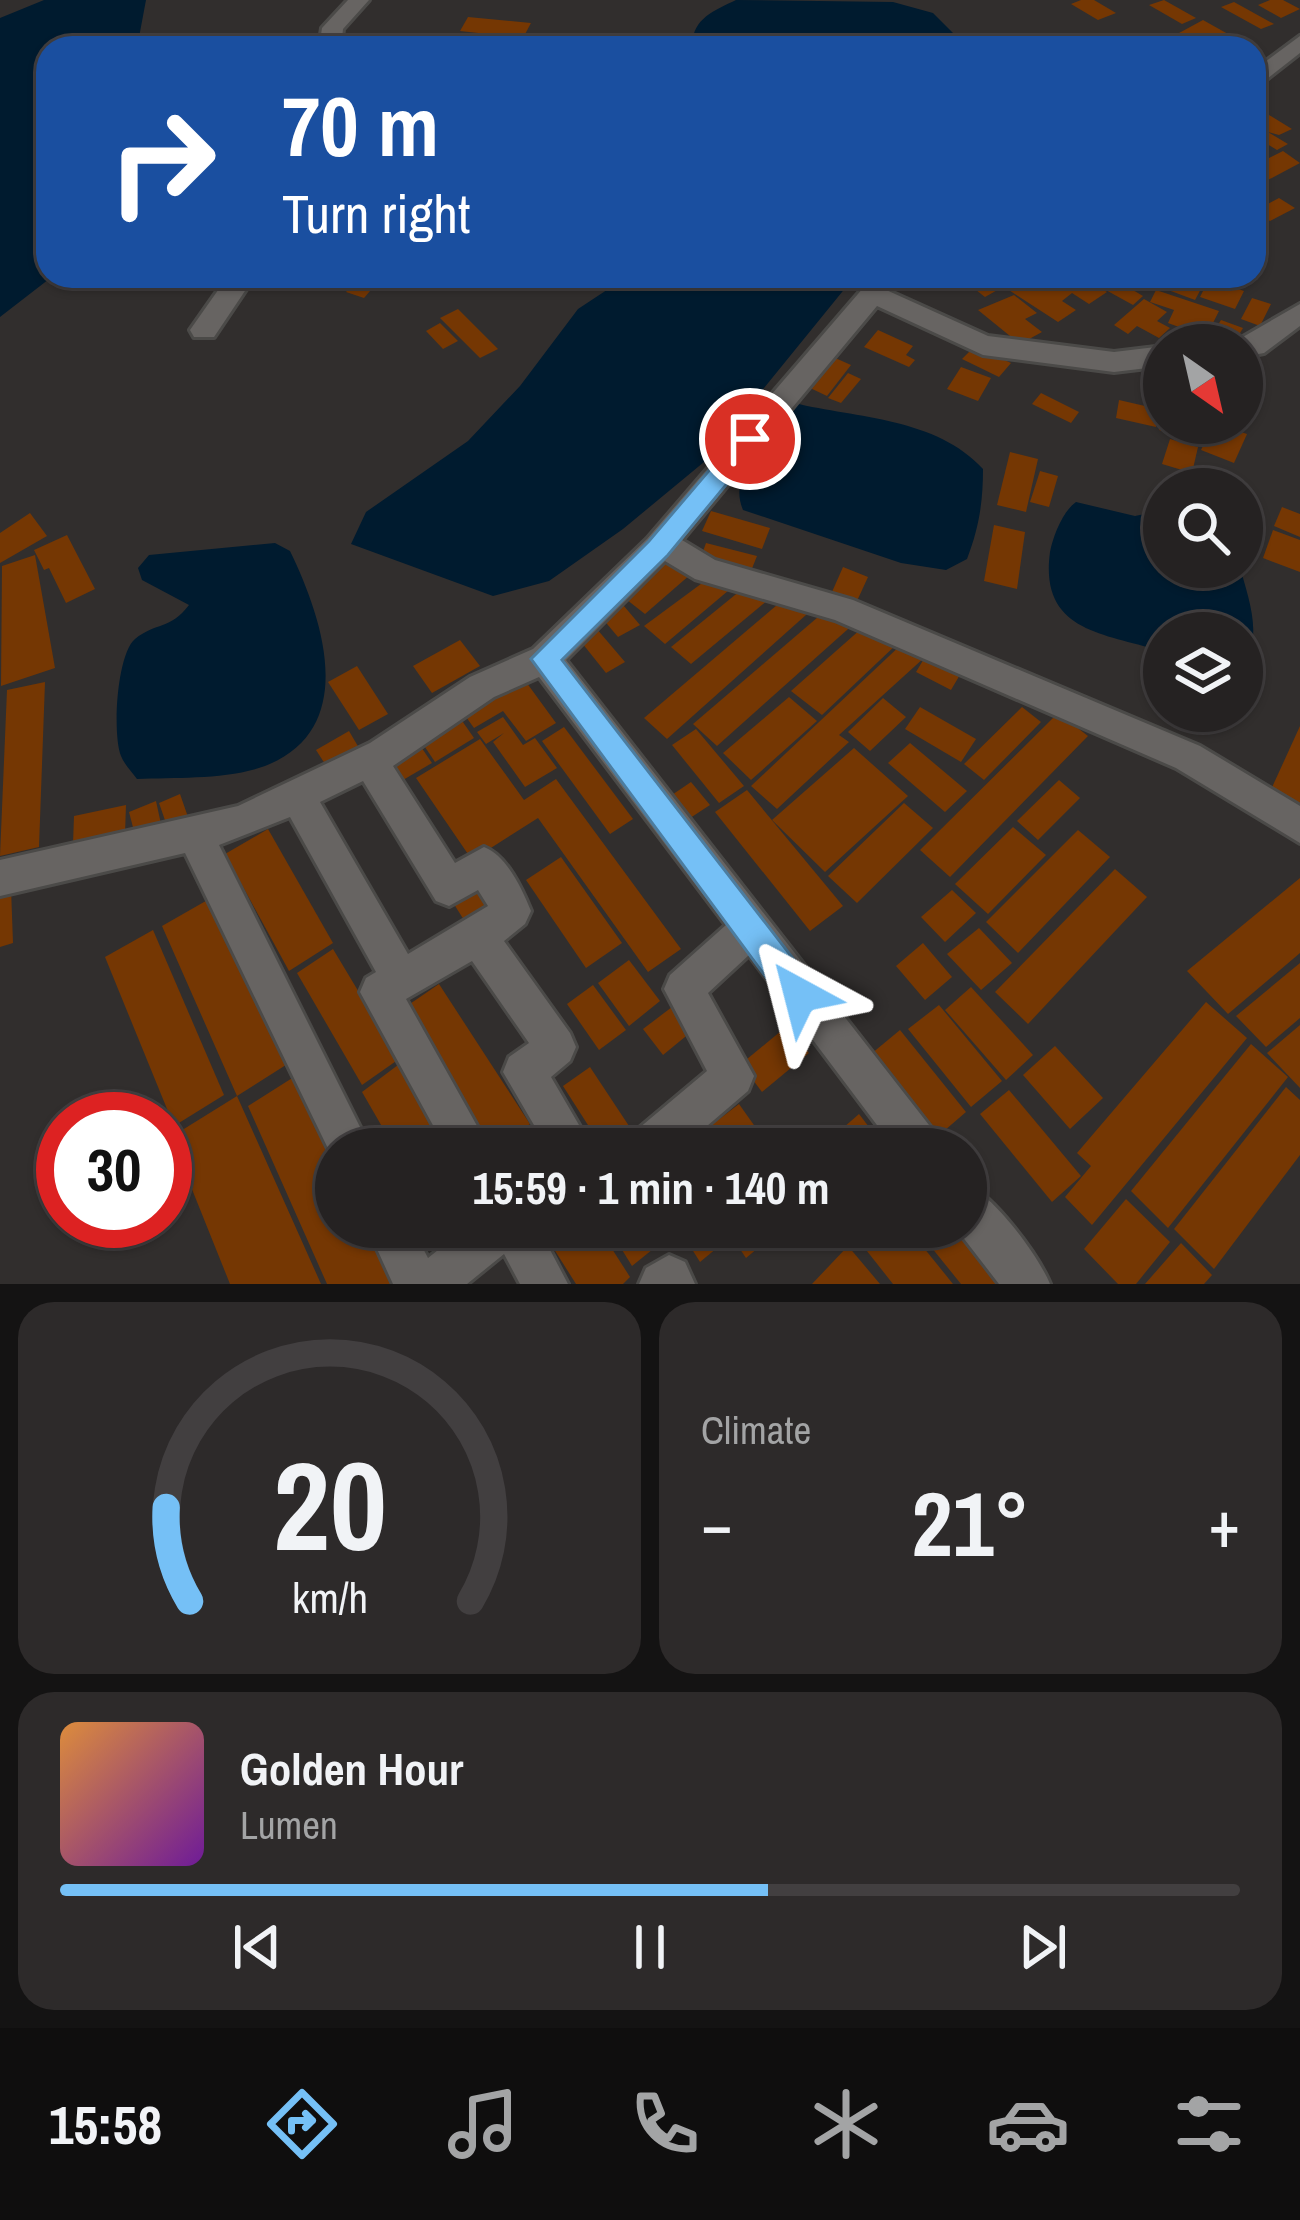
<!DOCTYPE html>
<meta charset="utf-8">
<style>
:root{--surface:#252222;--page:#2d2a2a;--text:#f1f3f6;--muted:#a3a4a5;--line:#423f40;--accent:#75c0f6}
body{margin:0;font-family:"Archivo Narrow",sans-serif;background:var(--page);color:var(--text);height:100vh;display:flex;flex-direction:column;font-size:45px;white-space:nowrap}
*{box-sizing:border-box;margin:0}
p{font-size:39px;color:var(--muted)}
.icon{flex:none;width:66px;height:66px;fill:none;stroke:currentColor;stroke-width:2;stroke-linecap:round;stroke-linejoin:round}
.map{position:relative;height:1284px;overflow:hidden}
.details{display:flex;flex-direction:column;gap:18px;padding:18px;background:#141313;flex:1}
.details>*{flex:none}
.hud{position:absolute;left:36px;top:36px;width:1230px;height:252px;border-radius:36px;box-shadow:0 3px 9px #0004,0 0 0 3px var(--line);background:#1a4fa0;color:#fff;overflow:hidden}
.needle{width:78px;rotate:146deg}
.buttons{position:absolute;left:1143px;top:324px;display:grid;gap:24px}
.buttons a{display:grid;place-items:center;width:120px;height:120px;border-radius:50%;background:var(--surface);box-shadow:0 3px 9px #0004,0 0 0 3px var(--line);font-size:60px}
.speed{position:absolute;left:36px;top:1092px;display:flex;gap:24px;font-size:60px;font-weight:700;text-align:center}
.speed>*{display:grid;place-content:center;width:156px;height:156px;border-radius:50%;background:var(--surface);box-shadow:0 3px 9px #0004,0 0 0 3px var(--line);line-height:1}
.speed .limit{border:18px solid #d22;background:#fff;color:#111}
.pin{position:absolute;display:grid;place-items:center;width:102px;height:102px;color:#fff;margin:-51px;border:6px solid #fff;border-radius:50%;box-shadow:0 3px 12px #0007}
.me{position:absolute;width:132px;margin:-66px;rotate:322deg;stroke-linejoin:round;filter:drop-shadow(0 0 9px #0008)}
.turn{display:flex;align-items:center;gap:42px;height:252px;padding:0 48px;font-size:54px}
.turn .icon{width:156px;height:156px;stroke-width:2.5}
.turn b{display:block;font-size:84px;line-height:102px}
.big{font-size:90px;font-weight:700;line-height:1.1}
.details .widget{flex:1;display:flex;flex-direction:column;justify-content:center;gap:18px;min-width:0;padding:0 42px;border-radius:36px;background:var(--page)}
.details .dial{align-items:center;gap:0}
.dial svg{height:312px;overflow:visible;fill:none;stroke:var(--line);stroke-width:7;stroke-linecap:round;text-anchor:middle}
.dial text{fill:var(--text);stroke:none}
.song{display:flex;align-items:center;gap:36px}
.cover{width:144px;height:144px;border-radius:18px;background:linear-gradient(135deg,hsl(30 70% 55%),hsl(280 70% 35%))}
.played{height:12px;border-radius:6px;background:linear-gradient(90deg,var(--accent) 60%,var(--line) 60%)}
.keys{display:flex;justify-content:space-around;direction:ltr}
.heat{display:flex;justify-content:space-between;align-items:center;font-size:66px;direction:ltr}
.details .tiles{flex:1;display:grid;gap:18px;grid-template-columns:1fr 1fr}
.widget:last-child{grid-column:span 2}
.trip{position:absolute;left:315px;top:1128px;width:672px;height:120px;border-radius:60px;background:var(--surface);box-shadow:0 3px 9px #0004,0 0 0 3px var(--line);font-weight:700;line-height:120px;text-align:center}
.dock{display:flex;height:192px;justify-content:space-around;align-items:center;background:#0f0e0e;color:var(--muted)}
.dock .icon{width:84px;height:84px}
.dock .current{color:var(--accent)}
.dock b{font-size:54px;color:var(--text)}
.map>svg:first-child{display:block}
</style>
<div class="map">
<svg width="1300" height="1284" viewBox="0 0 1300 1284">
<rect width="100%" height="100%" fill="#312e2d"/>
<g fill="#001b2f">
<polygon points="44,0 146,0 137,48 48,48 48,276 53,276 0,317 0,18"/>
<path d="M736 0 893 2 933 13 955 35 946 48H693C690 20 713 11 736 0Z"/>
<polygon points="628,276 855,276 704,462 623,529 549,581 493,596 351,544 366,512 468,441 520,386 578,309"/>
<path d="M794 403C857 418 937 418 983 469 983 502 979 528 967 559L946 570 901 563 743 510C725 467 778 437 794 403Z"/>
<path d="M1076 502 1135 516 1164 510V567H1240C1247 594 1263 635 1245 658L1242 633H1164V652C1105 633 1039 633 1050 552 1053 536 1063 511 1076 502Z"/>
<path d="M275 543 290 551C323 619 360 729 265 766 226 780 177 777 137 779 132 772 124 764 121 756 112 733 117 654 135 639 156 622 170 630 189 605L142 580 138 568 149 555Z"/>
</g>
<g fill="#753703">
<polygon points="1081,0 1094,0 1116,13 1098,20 1071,4"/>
<polygon points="1164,0 1196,18 1182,24 1149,5"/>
<polygon points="1270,0 1283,0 1300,9 1281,18 1258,5"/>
<polygon points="1234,2 1274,24 1261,29 1221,7"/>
<polygon points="468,17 531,23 523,38 460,31"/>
<polygon points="1203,20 1253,48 1224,48 1201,35 1178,45 1168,39"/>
<polygon points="430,33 527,41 524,48 424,45"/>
<polygon points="345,37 413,42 410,48 339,48"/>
<polygon points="1269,115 1292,129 1279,135 1268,132 1288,144 1277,150 1254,136 1254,122"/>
<polygon points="1283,151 1300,163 1266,181 1254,173 1254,156 1263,161"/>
<polygon points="1279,198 1295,208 1270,221 1254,211"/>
<polygon points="360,276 383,276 364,298 346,292"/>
<polygon points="958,276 984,276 1001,288 985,297"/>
<polygon points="987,276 1042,276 1054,284 1045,276 1082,276 1107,292 1089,304 1072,293 1062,301 1076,310 1058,322"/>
<polygon points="1147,276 1208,276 1195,300 1144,281"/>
<polygon points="1209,279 1244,291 1235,309 1200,297"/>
<polygon points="1116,280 1143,296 1133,305 1104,289"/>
<polygon points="1156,290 1219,311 1206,337 1168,323 1174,310 1150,302"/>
<polygon points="1014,295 1037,313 1025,319 1042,332 1020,344 978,310"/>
<polygon points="1252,298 1271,304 1260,326 1241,319"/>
<polygon points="1144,299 1167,312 1157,321 1170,328 1159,338 1137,326 1128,334 1114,325"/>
<polygon points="458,309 498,349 480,358 440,318"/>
<polygon points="1221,320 1243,328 1233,345 1211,336"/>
<polygon points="440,323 458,341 443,349 426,331"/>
<polygon points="878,330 913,346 906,355 915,360 909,367 864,347"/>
<polygon points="975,346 1011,363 999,377 962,359"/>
<polygon points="833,357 851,365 827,396 808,387"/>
<polygon points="961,367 991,378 978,401 947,389"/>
<polygon points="848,373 861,379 841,403 828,398"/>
<polygon points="1041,393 1079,412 1071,423 1032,404"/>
<polygon points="1119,400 1158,409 1156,427 1116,418"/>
<polygon points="1161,423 1199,423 1192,441 1159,430"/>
<polygon points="1214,423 1247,434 1234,463 1201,450"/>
<polygon points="1170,439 1198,447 1192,473 1162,464"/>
<polygon points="1010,452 1038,459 1026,512 997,505"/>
<polygon points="1040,471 1058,476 1049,507 1030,502"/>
<polygon points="1282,507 1300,514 1300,537 1274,526"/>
<polygon points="711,511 770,528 762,549 702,531"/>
<polygon points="30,513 47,536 0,563 0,533"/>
<polygon points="994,525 1025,532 1017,589 984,581"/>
<polygon points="1273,530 1300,540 1300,572 1263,558"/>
<polygon points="67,535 95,589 66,603 49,568 44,570 34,550"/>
<polygon points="706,543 757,556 749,576 699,563"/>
<polygon points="35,555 55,668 1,686 2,566"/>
<polygon points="668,557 691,574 645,614 622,596"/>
<polygon points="843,567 868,577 857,601 832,592"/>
<polygon points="709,578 735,585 665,644 644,626"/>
<polygon points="746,586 774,595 691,664 671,647"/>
<polygon points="618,599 640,625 618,637 597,612"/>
<polygon points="784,599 816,606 667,739 644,718"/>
<polygon points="825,611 857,621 717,746 693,724"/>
<polygon points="596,628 625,662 606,673 578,638"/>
<polygon points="862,628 898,643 822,715 791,691"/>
<polygon points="460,640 480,666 432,693 413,666"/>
<polygon points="904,642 961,673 951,690 916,672 925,657 839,735 849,742 777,809 751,786"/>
<polygon points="357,666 388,714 359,730 328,682"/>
<polygon points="521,675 556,723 526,741 503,711 474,728 461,710"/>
<polygon points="45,682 39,847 0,856 7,690"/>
<polygon points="789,697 817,721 751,780 723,753"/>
<polygon points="883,698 906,717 870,751 848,732"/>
<polygon points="920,707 976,739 961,762 905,729"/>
<polygon points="1022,707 1041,722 984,780 964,764"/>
<polygon points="1058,713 1088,736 950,877 920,850"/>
<polygon points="458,715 474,738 435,762 419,738"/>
<polygon points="503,717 523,745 535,738 557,768 525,787 493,742 504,733 486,744 477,732"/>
<polygon points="1300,726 1300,810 1269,794"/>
<polygon points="564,727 633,819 610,834 542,741"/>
<polygon points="696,729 744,786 719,803 672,745"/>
<polygon points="349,731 359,748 327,767 316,750"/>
<polygon points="480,739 524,800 556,779 681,949 648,972 538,818 472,860 416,778"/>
<polygon points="910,743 967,791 945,812 888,763"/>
<polygon points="419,744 432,763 403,780 391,761"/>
<polygon points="854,748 908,796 825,872 772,820"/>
<polygon points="1059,780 1080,798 1038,840 1017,821"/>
<polygon points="691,782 710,805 681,824 663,801"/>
<polygon points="747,790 843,906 810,931 715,812"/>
<polygon points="180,794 188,817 167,826 159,803"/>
<polygon points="156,801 161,824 135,835 129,812"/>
<polygon points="904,803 933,828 857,903 828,876"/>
<polygon points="126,805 125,834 73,844 74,816"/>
<polygon points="1013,827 1046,855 988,914 955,884"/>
<polygon points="268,829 333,943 289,971 225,854"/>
<polygon points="1078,830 1110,857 1018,953 986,922"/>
<polygon points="561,857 622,943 586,968 526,880"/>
<polygon points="1115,869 1147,897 1028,1024 995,992"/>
<polygon points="1300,878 1300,953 1228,1014 1187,971"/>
<polygon points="472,884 487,906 464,920 450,898"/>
<polygon points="11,888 13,943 0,947 0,892"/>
<polygon points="952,890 976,913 945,942 921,917"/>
<polygon points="211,898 289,1063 237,1096 321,1284 230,1284 171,1137 237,1096 162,926"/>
<polygon points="979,928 1012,963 981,990 947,954"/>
<polygon points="153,930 224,1095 174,1126 105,957"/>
<polygon points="923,943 952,977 925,1000 896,966"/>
<polygon points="333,949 399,1059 362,1085 297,973"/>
<polygon points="629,960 660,1001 629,1026 598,983"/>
<polygon points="1300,963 1300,1018 1266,1047 1236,1016"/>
<polygon points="439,984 530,1124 497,1149 488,1149 401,1010"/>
<polygon points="593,985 626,1030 599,1050 567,1004"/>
<polygon points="971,987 1033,1055 1006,1080 945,1010"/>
<polygon points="1206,1002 1247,1038 1092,1225 1065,1197 1091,1166 1077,1153"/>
<polygon points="939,1005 1002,1081 971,1107 908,1029"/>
<polygon points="672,1007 691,1032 663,1055 643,1029"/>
<polygon points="1300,1025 1300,1088 1267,1053"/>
<polygon points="787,1026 809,1053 762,1092 741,1064"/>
<polygon points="900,1030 966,1112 930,1143 865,1059"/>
<polygon points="1251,1044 1288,1077 1168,1228 1131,1191"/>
<polygon points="1055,1046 1103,1098 1070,1129 1023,1075"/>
<polygon points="398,1065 448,1149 395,1149 362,1092"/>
<polygon points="590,1067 629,1126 602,1147 563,1086"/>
<polygon points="297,1075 336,1157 336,1227 369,1227 396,1284 327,1284 248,1106"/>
<polygon points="1286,1087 1300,1100 1300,1155 1214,1269 1174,1229"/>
<polygon points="1009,1090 1081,1176 1052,1202 980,1114"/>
<polygon points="739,1104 771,1149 680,1149"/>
<polygon points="859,1114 882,1144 876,1149 819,1149"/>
<polygon points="1126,1199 1170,1242 1136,1284 1118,1284 1084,1249"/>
<polygon points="540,1227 598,1227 630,1277 623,1284 576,1284"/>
<polygon points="608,1227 654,1227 663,1241 632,1266"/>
<polygon points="678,1227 713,1227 723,1243 700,1262"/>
<polygon points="725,1227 783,1227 746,1258"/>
<polygon points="848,1227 907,1227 953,1284 893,1284"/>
<polygon points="934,1227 955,1227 1002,1284 961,1284 923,1237"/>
<polygon points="1181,1243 1212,1275 1204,1284 1145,1284"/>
<polygon points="848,1246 880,1284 812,1284"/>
</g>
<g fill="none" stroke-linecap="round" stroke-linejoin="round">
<g stroke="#4b4a48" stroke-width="6">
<g id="minor">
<polygon points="348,0 369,0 343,29 341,48 319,48 322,28"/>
<polygon points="1300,36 1300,53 1254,89 1254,70"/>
<polygon points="228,276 255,276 214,337 194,337 190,330"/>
<path d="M873 284 988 336 1114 352 1164 346V366L1114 372 983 355 877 306 682 540 715 560 853 600 1200 746 1300 806V843L1176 768 835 620 695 579 665 561 566 660 936 1134 942 1149H895L749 955 708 993 754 1076 748 1091 680 1149H626L632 1134 707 1071 664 989 670 975 726 925 539 677 494 697 393 766 455 863 484 847C507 856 522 889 531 911L525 924 504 941 570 1033 576 1047 570 1061 551 1077 593 1149H548L503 1072 509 1057 529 1043 472 961 406 999 490 1149H446L360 992 366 978 376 972 290 817 219 845 371 1149H336V1165L185 853 0 896V860L238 806 370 743 470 677 533 649 647 539 864 287ZM363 781 436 901 449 906 478 890 488 906 408 954 320 802Z"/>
<polygon points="1300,304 1300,326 1264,353 1242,357 1242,345 1229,345"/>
<path d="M966 1184C994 1196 1038 1255 1050 1284H999L955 1227H966Z"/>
<polygon points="367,1227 412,1227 428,1258 467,1227 538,1227 568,1284 520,1284 504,1254 467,1284 393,1284"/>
<polygon points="669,1255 685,1262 695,1284 639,1284 646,1268"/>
</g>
</g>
<use href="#minor" fill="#676462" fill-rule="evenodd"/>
</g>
<polygon fill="#75c0f6" stroke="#4c7da0" stroke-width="3" points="750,430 762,439 759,445 668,555 562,660 812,983 817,995 812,1007 800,1012 788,1007 531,659 649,541 741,433"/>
</svg>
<div class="buttons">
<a><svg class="needle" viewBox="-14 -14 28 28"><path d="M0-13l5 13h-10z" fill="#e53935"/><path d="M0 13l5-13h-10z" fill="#a3a4a5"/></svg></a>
<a><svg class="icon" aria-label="search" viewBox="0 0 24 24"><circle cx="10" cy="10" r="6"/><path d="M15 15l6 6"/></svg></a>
<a><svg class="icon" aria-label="layers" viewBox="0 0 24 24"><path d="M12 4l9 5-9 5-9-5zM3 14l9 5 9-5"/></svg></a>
</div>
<div class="speed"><div class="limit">30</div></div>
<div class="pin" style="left:750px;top:439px;background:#d93025"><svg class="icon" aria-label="arrive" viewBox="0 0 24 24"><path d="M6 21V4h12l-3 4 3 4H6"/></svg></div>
<svg class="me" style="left:800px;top:995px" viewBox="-20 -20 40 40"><path d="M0-17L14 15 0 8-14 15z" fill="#75c0f6" stroke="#fff" stroke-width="4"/></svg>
<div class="trip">15:59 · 1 min · 140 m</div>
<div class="hud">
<div class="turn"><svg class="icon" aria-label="right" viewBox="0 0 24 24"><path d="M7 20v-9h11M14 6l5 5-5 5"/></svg><div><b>70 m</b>Turn right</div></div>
</div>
</div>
<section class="details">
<div class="tiles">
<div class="widget dial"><svg viewBox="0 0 100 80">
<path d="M14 69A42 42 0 1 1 86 69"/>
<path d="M14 69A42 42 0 0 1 8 45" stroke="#75c0f6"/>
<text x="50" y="56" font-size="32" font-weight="700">20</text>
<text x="50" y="72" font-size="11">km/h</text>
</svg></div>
<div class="widget"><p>Climate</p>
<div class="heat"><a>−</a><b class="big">21°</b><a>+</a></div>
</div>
<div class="widget">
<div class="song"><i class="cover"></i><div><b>Golden Hour</b><p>Lumen</p></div></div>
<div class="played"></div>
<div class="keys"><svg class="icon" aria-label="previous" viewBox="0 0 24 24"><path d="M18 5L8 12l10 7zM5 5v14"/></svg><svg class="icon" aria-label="pause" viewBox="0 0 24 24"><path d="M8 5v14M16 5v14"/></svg><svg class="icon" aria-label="next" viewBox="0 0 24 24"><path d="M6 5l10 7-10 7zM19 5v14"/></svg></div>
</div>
</div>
</section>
<nav class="dock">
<b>15:58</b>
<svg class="icon current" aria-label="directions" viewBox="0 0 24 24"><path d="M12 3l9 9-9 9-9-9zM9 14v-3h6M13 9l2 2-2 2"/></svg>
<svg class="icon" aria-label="music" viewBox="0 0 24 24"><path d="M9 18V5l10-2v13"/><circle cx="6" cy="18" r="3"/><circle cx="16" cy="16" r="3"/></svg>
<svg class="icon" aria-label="phone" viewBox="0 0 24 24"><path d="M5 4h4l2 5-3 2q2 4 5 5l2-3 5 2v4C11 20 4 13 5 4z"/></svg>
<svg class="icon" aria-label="climate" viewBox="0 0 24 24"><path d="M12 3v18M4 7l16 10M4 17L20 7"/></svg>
<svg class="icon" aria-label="car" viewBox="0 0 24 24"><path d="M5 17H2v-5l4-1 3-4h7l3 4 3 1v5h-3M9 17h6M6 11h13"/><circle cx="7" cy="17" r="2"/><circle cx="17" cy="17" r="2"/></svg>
<svg class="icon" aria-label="filters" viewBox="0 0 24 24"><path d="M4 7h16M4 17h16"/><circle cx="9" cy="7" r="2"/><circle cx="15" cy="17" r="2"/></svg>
</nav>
